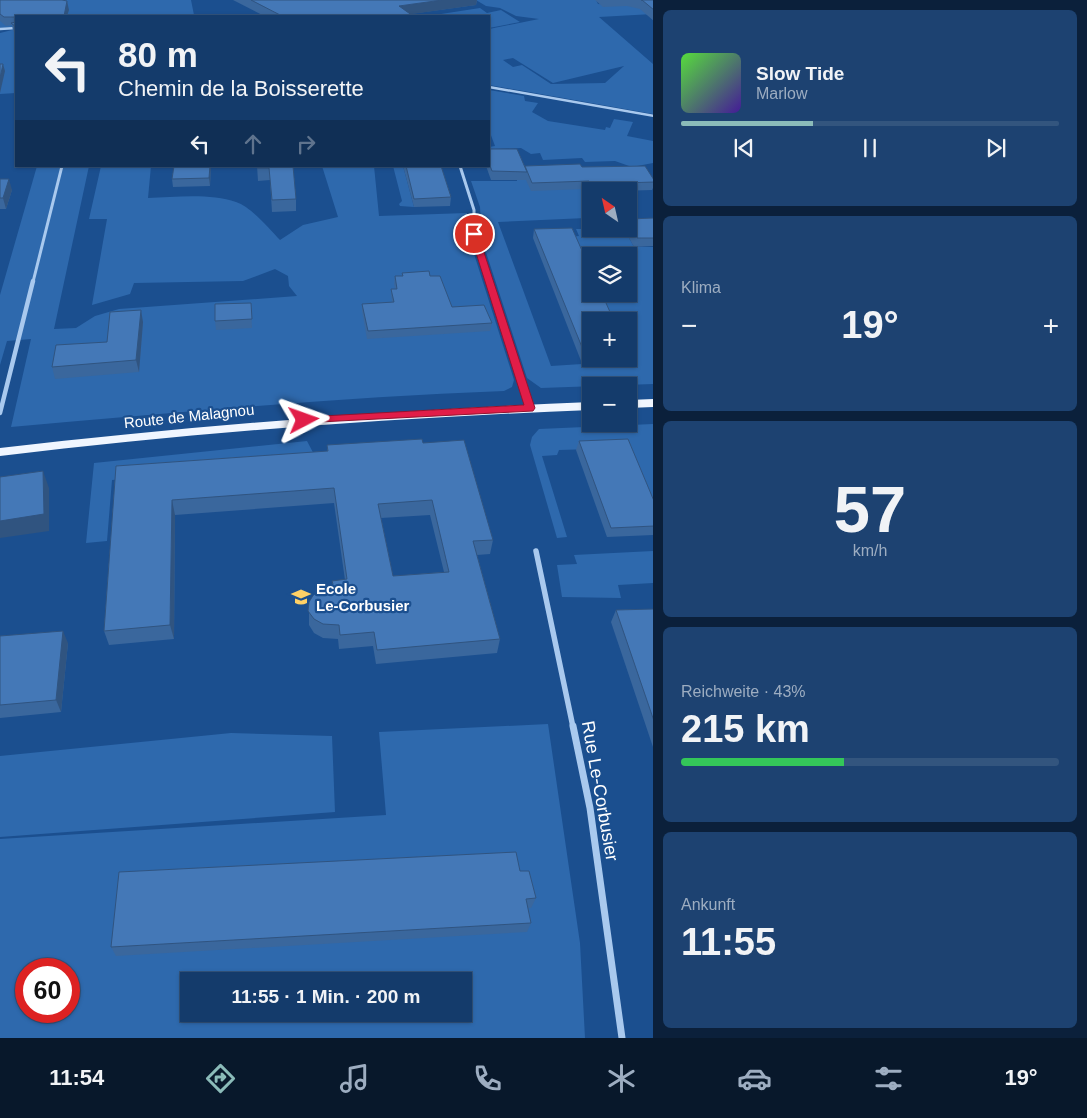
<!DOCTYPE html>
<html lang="de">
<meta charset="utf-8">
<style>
:root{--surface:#143b6b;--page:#1d4271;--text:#f1f3f6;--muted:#9dadc1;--line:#33557e;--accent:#8bbbb9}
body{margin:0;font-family:Helvetica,sans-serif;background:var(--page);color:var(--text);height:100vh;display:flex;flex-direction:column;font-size:19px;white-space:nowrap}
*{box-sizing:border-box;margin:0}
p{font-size:16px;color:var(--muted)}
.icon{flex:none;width:28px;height:28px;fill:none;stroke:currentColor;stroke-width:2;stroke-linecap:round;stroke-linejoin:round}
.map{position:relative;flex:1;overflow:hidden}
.side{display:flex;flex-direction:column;gap:10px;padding:10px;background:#0b203b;width:434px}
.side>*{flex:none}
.banner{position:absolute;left:15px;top:15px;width:475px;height:152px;border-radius:0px;box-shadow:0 1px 4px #0004,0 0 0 1px var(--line);background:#143b6b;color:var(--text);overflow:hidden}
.needle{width:32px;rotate:326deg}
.controls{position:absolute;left:582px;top:182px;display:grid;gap:10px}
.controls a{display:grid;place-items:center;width:55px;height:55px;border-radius:0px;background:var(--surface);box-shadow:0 1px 4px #0004,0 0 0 1px var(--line);font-size:25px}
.speed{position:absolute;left:15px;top:958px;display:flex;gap:10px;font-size:25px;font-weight:700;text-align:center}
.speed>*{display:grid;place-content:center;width:65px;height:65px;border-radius:50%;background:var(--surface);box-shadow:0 1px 4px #0004,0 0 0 1px var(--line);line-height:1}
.speed .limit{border:8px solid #d22;background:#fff;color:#111}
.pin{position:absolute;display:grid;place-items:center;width:42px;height:42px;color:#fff;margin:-21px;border:2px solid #fff;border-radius:50%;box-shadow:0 1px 5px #0007}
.me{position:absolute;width:55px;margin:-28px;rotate:86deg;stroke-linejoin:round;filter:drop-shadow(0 0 4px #0008)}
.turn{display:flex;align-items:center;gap:18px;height:105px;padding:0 20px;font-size:22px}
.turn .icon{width:65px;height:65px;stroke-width:2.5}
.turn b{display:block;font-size:35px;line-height:42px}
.lanes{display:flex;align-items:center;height:48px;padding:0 20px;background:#0003;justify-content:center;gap:25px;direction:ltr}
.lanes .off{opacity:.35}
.big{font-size:38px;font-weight:800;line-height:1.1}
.side .card{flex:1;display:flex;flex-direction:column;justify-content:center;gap:8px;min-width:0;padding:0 18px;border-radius:8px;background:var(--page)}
.side .dial{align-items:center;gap:0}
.dial b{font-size:65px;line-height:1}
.song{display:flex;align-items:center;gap:15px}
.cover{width:60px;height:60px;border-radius:8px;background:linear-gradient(135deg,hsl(110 70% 55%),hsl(260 70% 35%))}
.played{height:5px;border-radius:2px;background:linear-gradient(90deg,var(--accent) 35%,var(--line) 35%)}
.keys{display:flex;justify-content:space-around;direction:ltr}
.heat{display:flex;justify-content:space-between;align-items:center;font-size:28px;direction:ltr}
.charge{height:8px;border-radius:4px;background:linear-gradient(90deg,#34c759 43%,var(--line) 0)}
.trip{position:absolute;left:180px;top:972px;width:292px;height:50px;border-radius:0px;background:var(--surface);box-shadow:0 1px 4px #0004,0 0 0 1px var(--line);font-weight:800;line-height:50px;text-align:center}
.dock{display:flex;height:80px;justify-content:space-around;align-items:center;background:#08182b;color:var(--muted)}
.dock .icon{width:35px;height:35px}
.dock .on{color:var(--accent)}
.dock b{font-size:22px;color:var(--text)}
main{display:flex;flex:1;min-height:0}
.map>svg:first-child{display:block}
</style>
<main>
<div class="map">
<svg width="654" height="1038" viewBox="0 0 654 1038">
<rect width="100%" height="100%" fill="#1b4f8f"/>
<g fill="#2e69ad" fill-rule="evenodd">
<polygon points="52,0 191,0 194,15 16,16 16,27 0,28 0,18"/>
<path d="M476 0H596L598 4 644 6 653 14 599 17 653 64V114L489 85V29L539 19 516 16 500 8 486 6ZM513 58 553 83 624 66 605 83 551 84 522 65 513 67 503 60Z"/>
<polygon points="480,8 487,13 501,10 520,22 489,28 489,16 444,16 441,14"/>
<polygon points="12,30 16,30 16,93 0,94 0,33"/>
<polygon points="489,90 524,96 525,101 538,103 532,112 548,121 605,130 606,127 610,128 614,119 633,122 627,136 653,141 653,163 632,167 615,161 585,162 582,158 543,160 540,153 531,154 521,148 489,149 489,147 495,146 489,130"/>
<path d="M37 166H89L54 329 76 328 95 316 119 309 297 296 289 286 288 276 275 269 243 281 134 283 130 294 92 305 107 219H89L101 166H151L148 198C175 197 211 193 236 202 251 207 269 228 280 240L303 225 338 217 322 166H374L379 216 467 213 468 235 514 380 512 387 504 391C339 397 175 413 11 427L31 339 7 341 0 365V295Z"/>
<polygon points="393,166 403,166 414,207 400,206 399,204 402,201"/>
<polygon points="525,178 587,189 591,192 591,216 586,218 498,222 551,366 582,364 583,366 627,364 629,359 629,321 608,321 595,294 629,294 629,256 591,256 591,285 570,237 579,236 576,229 624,229 634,247 653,247 653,384 541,388 527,378 482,240 480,207 471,181 517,181 517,179"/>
<polygon points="653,424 653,519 625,448 559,450 557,455 542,456 567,537 557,538 530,445 532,437 539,429"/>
<polygon points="307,441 318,462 112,480 107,541 86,543 94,463"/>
<polygon points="653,551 653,583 618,585 621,598 562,597 557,565 577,564 574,555"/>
<path d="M548 724 580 943 585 1038H0V839L386 815 379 732ZM26 969H69V1011H26ZM189 981H464V1014H189Z"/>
<polygon points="231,733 332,736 335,812 0,837 0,756"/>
</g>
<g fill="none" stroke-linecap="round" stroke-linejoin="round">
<g stroke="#a9c9ee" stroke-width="2.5">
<polyline points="0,29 16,28"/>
<polyline points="489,87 654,116"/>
</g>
<g stroke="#a9c9ee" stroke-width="3">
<polyline points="460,166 474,210 474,234 490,282"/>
<polyline points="33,282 62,166"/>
</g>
<g stroke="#a9c9ee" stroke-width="4.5">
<polyline points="489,281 530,408"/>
<polyline points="0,413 33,281"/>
</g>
<polyline stroke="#a9c9ee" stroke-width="5.5" points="536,551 573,727"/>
<polyline stroke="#a9c9ee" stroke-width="7" points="573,726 590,808 622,1038"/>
<g fill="#f0f6ff" fill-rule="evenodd">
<polygon points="654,399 654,407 629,408 629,400"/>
<path d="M591 402V410C393 418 196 432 0 456V448C197 425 393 410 591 402Z"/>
</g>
</g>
<g fill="#3a679d" fill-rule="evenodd">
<polygon points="0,0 69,10 16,16 16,34 13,31 12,25 6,26 0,21"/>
<polygon points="233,0 477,0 476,5 410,14 413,16 264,16"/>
<polygon points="595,0 654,0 654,21 640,9 627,6 603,7"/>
<polygon points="489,149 525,166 582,167 654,180 654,186 652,190 589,192 587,189 531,191 526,180 491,180 486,166 489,166"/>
<polygon points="174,166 211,166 210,186 173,187 172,179"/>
<polygon points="257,166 293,166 296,199 296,211 272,212 270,180 258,181"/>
<polygon points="403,166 441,166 451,197 450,206 414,207"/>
<polygon points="0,179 12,190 6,209 0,209"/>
<polygon points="654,218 654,246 634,247 624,229 629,229 629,219"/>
<polygon points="534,229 591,321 591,359 629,359 629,353 630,356 627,365 583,366 533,238"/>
<polygon points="402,273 430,276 452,307 492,323 490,331 367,339 362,311 362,304 392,302 391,296 391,289 395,289 394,284 395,276 402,276"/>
<polygon points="251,303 252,328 216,330 215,321"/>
<polygon points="143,322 139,372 55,379 52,367 107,342"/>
<polygon points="579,441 654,501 654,535 607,537 576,450"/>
<path d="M423 443 493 540 490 554 477 555 500 639 497 653 376 664 373 646 339 649 338 639 323 638 314 633 309 625V602L332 584V581L345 580 334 503 175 515 174 639 109 645 104 631 116 466 327 451V445ZM430 515 444 572 393 576 381 518Z"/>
<polygon points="654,609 654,747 653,747 611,622 616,610"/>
<polygon points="0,636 68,643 61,712 0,718"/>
<polygon points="520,871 536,898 531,908 528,908 531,923 527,932 116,956 111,947"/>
</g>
<g fill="#305480">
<polygon points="442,0 477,0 476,5 398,16 399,6"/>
<polygon points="67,1 69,10 67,16 64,16"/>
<polygon points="3,64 5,71 0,93 0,78"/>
<polygon points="210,166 211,166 210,186 209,178"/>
<polygon points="9,179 12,190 6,209 3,198"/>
<polygon points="141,310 143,322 139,372 136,360"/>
<polygon points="43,471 49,488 49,531 0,538 0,521"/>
<polygon points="172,500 175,515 174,639 170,625"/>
<polygon points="63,631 68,643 61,712 56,700"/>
</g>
<g fill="#4478b7" stroke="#305480" fill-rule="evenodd">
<polygon points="0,0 62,0 67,1 64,16 16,16 16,20 16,17 4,17 0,14"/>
<polygon points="251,0 442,0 399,6 413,16 282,16"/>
<polygon points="641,0 654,0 654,10 642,0"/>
<polygon points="16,22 16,27 11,23"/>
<polygon points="0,64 3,64 0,78"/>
<polygon points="489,149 517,149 527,172 492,171 489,163"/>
<polygon points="580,164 582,167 645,166 654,180 654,182 591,184 589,181 532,183 525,166"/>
<polygon points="174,166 210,166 209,178 172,179"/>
<polygon points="257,166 293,166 296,199 272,200 269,168 257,168"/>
<polygon points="406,166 441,166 451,197 414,199"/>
<polygon points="0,179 9,179 3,198 0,198"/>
<polygon points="654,218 654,238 637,238 629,224 629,219"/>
<polygon points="572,228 591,271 591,294 602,294 614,321 591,321 591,357 586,357 534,229"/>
<polygon points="429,271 430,276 440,276 452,307 484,305 492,323 368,331 362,304 394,302 391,289 397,289 395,276 403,276 402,273"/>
<polygon points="251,303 252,319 215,321 215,304"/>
<polygon points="141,310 136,360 52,367 56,345 107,342 110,312"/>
<path d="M422 439 423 443 464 440 493 540 473 541 500 639 377 650 374 632 340 635 339 625 323 624 314 619 308 611 309 602 314 594 333 584 332 581 347 579 334 488 172 500 170 625 104 631 116 466 328 451 327 445ZM432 500 449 572 393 576 378 504Z"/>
<polygon points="628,439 654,501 654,526 611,528 579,441"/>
<polygon points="43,471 44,514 0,521 0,477"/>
<polygon points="654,609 654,721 616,610"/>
<polygon points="63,631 56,700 0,705 0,636"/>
<polygon points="516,852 520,871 529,871 536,898 526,899 531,923 111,947 119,872"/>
</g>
<polygon fill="#e11d48" stroke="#92132f" points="474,231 478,234 535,408 533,411 300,423 299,420 300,418 304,417 524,405 470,234"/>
<defs>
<g id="school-bare" transform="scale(1.5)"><path d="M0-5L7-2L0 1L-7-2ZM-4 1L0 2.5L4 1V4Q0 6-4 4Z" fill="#ffd166" stroke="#1b4f8f" stroke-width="2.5" paint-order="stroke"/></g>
</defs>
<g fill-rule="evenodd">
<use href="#school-bare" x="301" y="597"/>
</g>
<g text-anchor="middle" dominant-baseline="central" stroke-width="4.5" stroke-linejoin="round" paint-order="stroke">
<g font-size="15" fill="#fff" stroke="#1b4f8f">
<text transform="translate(189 416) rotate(-6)">Route de Malagnou</text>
</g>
<g font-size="15" font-weight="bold" fill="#fff" stroke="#1b4f8f" text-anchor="start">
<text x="316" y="588">Ecole<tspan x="316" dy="17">Le-Corbusier</tspan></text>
</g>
<g font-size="18" fill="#fff" stroke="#1b4f8f">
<text transform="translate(600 791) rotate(80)">Rue Le-Corbusier</text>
</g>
</g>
</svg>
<div class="controls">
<a><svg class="needle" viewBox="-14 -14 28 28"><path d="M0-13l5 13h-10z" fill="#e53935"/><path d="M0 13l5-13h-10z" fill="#9dadc1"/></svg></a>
<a><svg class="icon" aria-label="layers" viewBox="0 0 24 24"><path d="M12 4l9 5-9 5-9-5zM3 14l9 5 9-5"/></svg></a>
<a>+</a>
<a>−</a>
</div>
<div class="speed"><div class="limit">60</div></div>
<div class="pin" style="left:474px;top:234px;background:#d93025"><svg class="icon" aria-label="arrive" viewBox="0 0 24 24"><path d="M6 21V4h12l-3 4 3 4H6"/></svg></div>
<svg class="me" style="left:304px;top:420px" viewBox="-20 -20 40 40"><path d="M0-17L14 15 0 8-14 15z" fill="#e11d48" stroke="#fff" stroke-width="4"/></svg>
<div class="trip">11:55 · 1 Min. · 200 m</div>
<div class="banner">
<div class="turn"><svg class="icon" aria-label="left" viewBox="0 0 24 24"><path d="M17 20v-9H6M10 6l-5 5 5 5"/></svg><div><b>80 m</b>Chemin de la Boisserette</div></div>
<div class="lanes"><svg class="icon" aria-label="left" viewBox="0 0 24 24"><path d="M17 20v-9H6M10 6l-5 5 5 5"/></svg><svg class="icon off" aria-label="ahead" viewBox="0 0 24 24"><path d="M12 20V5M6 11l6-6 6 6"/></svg><svg class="icon off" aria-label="right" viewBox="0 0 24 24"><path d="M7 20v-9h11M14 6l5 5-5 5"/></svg></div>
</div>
</div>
<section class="side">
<div class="card">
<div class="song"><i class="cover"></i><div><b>Slow Tide</b><p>Marlow</p></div></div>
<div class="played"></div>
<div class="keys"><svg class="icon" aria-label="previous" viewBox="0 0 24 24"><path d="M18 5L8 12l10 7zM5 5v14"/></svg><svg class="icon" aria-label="pause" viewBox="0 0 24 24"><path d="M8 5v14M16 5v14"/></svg><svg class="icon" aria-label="next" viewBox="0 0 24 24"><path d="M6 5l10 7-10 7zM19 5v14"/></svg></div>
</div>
<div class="card"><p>Klima</p>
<div class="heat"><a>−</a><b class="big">19°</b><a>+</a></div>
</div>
<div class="card dial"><b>57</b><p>km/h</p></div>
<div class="card"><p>Reichweite · 43%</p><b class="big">215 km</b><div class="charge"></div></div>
<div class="card"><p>Ankunft</p><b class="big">11:55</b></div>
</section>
</main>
<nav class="dock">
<b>11:54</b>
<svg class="icon on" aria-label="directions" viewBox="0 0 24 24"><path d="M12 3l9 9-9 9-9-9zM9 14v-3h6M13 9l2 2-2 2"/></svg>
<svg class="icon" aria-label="music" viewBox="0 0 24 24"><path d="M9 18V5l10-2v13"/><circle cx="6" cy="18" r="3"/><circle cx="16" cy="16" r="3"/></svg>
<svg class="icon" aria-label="phone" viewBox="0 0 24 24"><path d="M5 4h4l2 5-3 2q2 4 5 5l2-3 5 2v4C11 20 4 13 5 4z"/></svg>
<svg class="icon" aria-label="climate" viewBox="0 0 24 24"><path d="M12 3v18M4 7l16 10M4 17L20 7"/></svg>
<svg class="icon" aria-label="car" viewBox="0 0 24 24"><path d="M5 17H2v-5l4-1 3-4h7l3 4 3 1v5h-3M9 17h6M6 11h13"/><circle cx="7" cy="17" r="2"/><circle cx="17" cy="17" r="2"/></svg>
<svg class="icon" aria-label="filters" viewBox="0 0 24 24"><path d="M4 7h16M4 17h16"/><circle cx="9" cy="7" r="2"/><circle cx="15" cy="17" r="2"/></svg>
<b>19°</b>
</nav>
